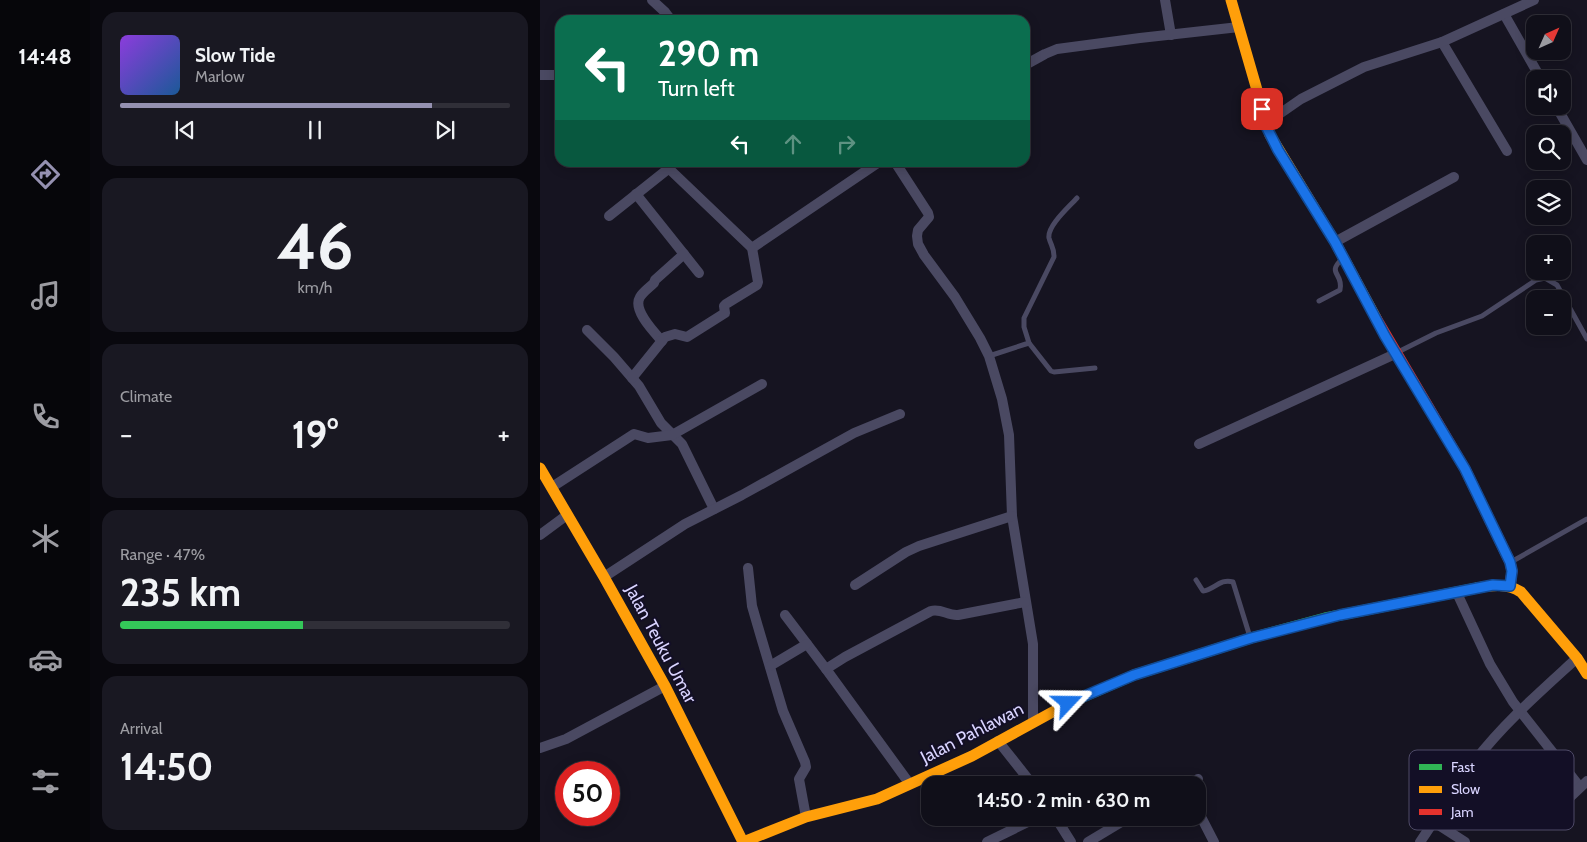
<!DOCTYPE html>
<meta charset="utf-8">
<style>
:root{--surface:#100f19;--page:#191822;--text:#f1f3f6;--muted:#9c9ca2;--line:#302f38;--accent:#9591b1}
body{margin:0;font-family:Cabin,sans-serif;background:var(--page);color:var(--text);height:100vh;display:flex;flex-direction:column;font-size:19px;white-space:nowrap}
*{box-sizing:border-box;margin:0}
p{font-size:16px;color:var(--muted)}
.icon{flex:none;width:28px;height:28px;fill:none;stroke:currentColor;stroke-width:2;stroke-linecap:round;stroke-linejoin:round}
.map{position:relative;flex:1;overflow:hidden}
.panel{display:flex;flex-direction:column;gap:12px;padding:12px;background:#09080e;width:450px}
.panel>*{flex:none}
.banner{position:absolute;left:15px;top:15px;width:475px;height:152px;border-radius:15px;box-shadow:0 2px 12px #0003,0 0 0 1px var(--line);background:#0b6e4f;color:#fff;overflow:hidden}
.needle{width:32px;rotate:45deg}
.fabs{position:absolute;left:986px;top:15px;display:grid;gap:10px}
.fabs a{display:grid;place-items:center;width:45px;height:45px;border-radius:10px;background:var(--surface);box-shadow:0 2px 12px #0003,0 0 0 1px var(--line);font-size:25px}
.speed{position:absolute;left:15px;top:761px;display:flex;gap:10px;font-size:25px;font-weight:700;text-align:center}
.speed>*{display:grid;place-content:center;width:65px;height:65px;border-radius:50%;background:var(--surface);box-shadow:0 2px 12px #0003,0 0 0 1px var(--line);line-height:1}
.speed .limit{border:8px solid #d22;background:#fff;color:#111}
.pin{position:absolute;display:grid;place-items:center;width:42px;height:42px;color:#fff;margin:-21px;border-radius:10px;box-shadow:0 2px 8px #0006}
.me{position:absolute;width:55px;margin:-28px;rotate:67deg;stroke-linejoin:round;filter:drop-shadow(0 0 4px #0008)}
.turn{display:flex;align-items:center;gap:18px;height:105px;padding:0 20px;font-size:22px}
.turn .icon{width:65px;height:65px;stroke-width:2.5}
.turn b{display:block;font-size:35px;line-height:42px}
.lanes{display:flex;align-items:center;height:48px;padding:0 20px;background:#0003;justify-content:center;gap:25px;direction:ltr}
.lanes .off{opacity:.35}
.big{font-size:38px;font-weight:700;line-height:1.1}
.panel .card{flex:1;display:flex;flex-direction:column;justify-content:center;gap:8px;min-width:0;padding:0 18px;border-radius:15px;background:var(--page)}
.panel .dial{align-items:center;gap:0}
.dial b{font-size:65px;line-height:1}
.song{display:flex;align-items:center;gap:15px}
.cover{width:60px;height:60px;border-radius:8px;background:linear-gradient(135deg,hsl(270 70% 55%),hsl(210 70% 35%))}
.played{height:5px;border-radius:2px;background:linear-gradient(90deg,var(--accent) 80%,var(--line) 80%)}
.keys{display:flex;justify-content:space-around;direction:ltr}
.heat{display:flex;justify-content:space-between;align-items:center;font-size:28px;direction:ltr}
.charge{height:8px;border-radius:4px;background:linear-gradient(90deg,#34c759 47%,var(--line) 0)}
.trip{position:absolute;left:381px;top:776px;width:285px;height:50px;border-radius:15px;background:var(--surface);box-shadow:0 2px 12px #0003,0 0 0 1px var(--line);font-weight:700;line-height:50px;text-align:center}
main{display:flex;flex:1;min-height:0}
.menu{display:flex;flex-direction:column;width:90px;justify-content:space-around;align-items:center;background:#06060a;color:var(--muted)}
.menu .icon{width:35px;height:35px}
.menu .on{color:var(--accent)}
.menu b{font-size:22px;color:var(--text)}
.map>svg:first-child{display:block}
</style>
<main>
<nav class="menu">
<b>14:48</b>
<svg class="icon on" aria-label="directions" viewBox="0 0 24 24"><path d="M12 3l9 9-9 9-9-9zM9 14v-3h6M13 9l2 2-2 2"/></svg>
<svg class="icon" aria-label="music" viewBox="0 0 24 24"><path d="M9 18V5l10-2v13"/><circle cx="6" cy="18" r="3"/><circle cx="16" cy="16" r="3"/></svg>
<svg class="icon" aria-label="phone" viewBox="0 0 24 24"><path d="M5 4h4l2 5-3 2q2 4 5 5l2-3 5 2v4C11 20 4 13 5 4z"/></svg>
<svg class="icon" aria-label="climate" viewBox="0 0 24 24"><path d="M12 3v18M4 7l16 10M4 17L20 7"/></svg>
<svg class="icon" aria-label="car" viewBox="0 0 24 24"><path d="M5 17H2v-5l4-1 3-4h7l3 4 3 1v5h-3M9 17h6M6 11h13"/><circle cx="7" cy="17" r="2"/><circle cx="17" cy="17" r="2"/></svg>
<svg class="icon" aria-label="filters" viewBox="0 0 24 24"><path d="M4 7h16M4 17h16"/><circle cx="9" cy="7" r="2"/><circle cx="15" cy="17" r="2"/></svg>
</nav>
<section class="panel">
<div class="card">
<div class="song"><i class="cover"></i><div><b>Slow Tide</b><p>Marlow</p></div></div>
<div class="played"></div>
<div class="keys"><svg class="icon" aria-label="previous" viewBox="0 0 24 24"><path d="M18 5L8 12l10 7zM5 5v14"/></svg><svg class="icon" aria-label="pause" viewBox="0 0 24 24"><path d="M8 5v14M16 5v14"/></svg><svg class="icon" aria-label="next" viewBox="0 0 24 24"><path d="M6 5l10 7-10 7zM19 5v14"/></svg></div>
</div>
<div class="card dial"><b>46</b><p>km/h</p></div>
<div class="card"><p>Climate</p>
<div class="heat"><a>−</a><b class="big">19°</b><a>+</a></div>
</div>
<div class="card"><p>Range · 47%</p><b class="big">235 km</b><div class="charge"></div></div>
<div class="card"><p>Arrival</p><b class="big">14:50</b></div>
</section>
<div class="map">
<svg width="1047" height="842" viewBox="0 0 1047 842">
<rect width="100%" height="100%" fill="#161421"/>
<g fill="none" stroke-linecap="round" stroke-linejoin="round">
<g stroke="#4a4962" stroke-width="5">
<path d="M779 301 800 290C804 273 786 274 802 259"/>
<polyline points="489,343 511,371 514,372 555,368"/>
<polyline points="856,353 896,333 942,316 996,280 1005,278 1017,285 1047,339"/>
<path d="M449 356 489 343 484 327V318L514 257C514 247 511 246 509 238 507 226 529 207 537 198"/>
<polyline points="971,562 1047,519"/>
<path d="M656 580 663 591C674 590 680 578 693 582L710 637"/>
</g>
<g stroke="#4a4962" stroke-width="10">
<polyline points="112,0 125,12 131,20"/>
<polyline points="625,0 631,35"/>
<polyline points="964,14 1001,79"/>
<polyline points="902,42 967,151"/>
<polyline points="485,65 505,54 517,49 600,38 699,27"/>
<polyline points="0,75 20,75"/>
<polyline points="1016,106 1047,160"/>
<polyline points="725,124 761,99 824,67 902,42 994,0"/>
<polyline points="355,162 388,213 389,217 378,230 377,236 378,244 384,255 415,297 440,338 449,356 462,399 469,435 472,516 493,644 493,721"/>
<polyline points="96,194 159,273"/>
<polyline points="69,216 128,169"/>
<polyline points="795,242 914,177"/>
<polyline points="212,248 339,162"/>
<polyline points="47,330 74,357 99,386 121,423 142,444 174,509"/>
<path d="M122 341C114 332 92 310 100 297 103 292 110 287 114 283L115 280 144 254"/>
<polyline points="92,378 125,337 135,334 147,337 185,313 184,306 186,304 217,285 218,282 212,248 122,162"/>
<polyline points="659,444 855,354"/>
<polyline points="12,487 94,434 108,438 132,435 222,384"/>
<polyline points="0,535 27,515"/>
<polyline points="208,568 212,606 221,637 243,711 265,762 266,767 259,779 266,817"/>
<polyline points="64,577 145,524 202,495 314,433 360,414"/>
<polyline points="315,585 366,552 379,546 472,516"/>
<polyline points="917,593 950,664 973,702 1040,787"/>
<polyline points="245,615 286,669 369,783"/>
<polyline points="230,666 267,644"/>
<path d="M286 669 305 657 391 611C401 608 408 616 418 615L485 602"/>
<polyline points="458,741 493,785"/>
<polyline points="0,748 26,739 125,686"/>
<polyline points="649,785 658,779"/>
<polyline points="658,811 674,842"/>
<polyline points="516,818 531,842"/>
<polyline points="894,822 925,842"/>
<polyline points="1004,822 1047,781"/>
<polyline points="447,842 496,818"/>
<polyline points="548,842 588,818"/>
<path d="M880 842C898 816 914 787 934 762 964 723 1001 691 1037 658"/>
</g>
<polyline stroke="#30b455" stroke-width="11" points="529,703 594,675 711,638 785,618 937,588"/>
<g stroke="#ff9f0a" stroke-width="11">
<polyline points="691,0 730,135 795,242 836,318"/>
<polyline points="0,468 64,577 125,686 203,842"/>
<path d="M937 588C952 585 967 583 981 592L1037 658 1047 674"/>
<polyline points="203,842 266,817 337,799 432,756 529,703"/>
</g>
<polyline stroke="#e5322d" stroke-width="11" points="836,318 925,469 970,562 972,571 970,586"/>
</g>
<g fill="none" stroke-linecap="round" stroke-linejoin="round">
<g stroke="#114b97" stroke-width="12">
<polyline id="route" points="528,703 594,675 711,638 800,615 953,585 970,586 972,571 970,562 925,469 845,336 795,242 738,150 725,124 722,109"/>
</g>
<use href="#route" stroke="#1a73e8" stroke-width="9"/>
</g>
<g text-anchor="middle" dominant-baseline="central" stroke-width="4" stroke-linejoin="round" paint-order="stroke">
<g font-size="18" fill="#d9d4ff" stroke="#130f26">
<text transform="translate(121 644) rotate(62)">Jalan Teuku Umar</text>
<text transform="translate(432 733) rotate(-27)">Jalan Pahlawan</text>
</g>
</g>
<rect x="869" y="750" width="165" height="80" rx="8" fill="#130f26" stroke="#4e4a67" stroke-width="1"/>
<rect x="879" y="764" width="23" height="6" fill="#30b455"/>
<rect x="879" y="786" width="23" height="7" fill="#ff9f0a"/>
<rect x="879" y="809" width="23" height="6" fill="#e5322d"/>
<g font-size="14" fill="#d9d4ff">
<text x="911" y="772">Fast</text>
<text x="911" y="794">Slow</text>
<text x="911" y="817">Jam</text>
</g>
</svg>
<div class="fabs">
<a><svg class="needle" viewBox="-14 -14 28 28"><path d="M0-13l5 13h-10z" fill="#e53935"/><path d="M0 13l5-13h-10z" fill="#9c9ca2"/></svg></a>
<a><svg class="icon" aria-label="sound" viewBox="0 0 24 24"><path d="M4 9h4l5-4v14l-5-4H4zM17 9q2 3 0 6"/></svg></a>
<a><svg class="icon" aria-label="search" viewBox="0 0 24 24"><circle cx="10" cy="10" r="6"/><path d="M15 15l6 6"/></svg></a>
<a><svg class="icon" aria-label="layers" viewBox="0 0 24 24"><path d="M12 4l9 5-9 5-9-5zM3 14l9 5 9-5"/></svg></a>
<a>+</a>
<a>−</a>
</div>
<div class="speed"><div class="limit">50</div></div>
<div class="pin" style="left:722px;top:109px;background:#d93025"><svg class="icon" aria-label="arrive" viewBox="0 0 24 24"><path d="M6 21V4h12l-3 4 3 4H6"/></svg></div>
<svg class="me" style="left:528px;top:703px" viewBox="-20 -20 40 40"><path d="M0-17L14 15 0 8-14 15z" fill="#1a73e8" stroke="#fff" stroke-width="4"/></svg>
<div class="trip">14:50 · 2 min · 630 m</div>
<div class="banner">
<div class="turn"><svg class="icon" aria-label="left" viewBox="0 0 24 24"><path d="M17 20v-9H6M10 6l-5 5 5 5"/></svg><div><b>290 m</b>Turn left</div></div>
<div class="lanes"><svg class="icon" aria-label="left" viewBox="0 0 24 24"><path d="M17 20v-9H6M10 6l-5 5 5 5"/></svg><svg class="icon off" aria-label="ahead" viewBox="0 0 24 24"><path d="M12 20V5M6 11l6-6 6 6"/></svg><svg class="icon off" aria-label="right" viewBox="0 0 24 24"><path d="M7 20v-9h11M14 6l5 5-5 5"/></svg></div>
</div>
</div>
</main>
